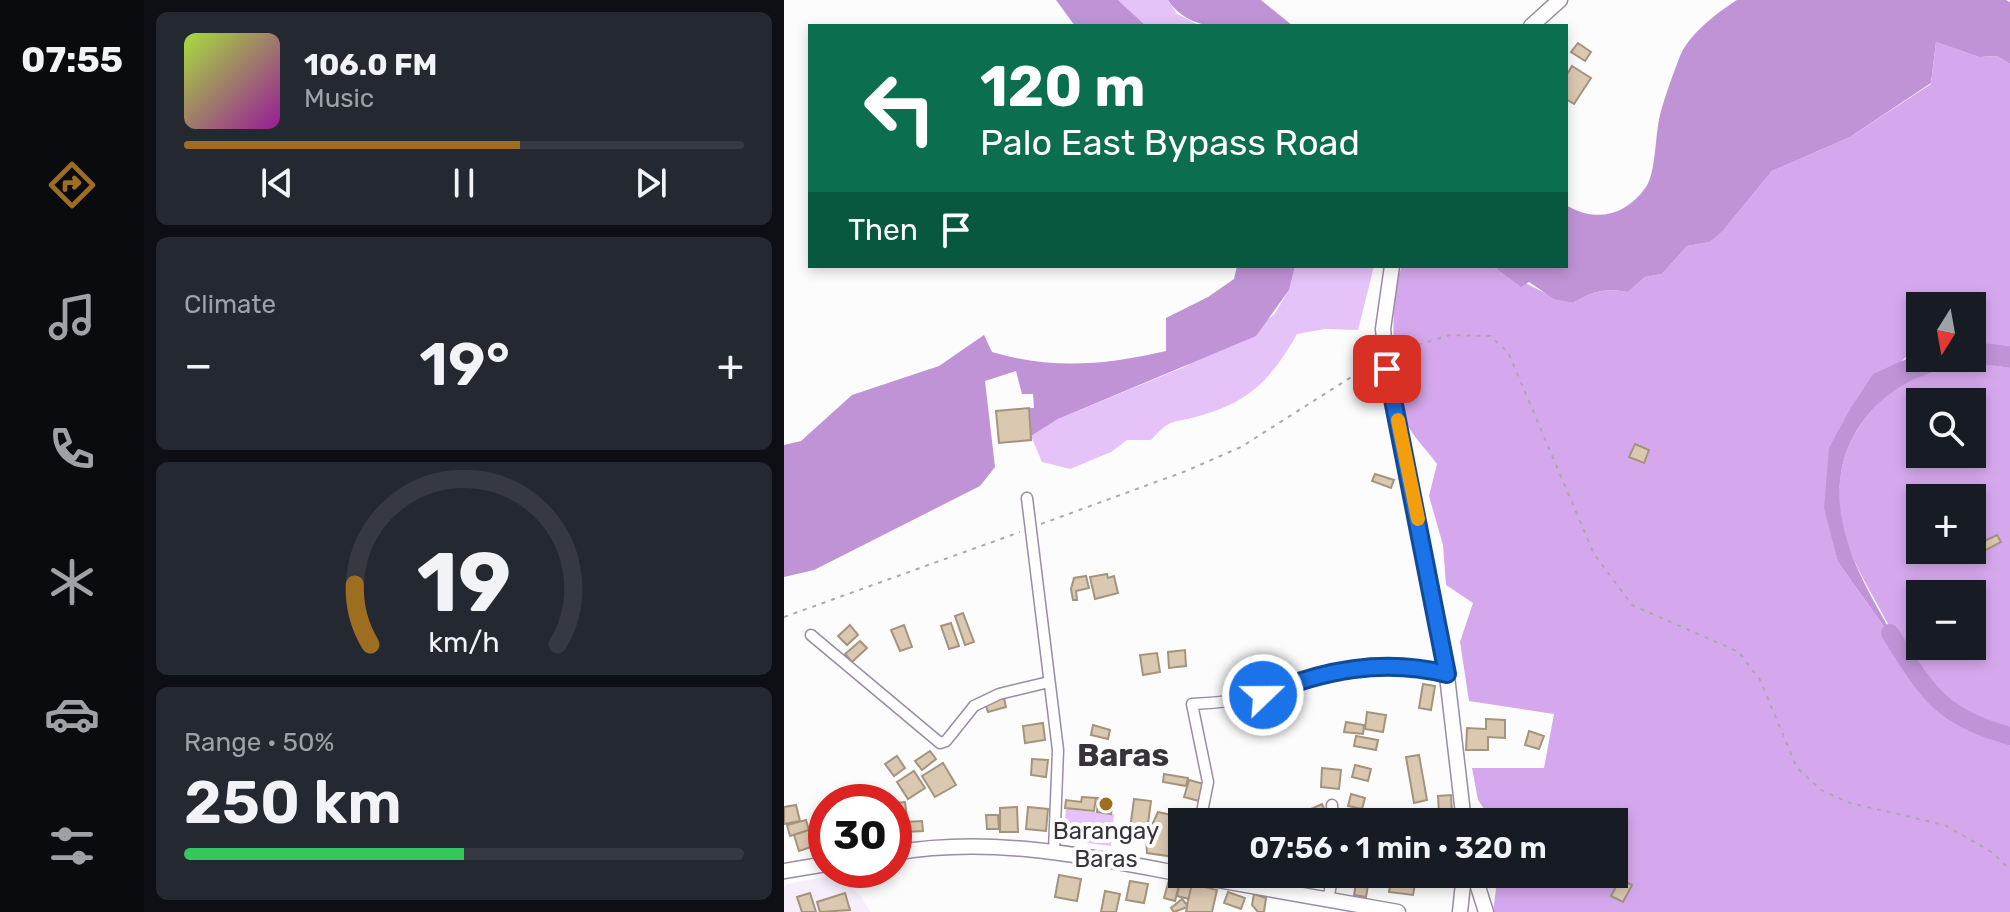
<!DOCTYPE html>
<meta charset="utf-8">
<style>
:root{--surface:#171b24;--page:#242831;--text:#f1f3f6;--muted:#9ea1a6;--line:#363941;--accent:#9d6d20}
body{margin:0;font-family:Rubik,sans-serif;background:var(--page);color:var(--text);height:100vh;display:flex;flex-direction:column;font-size:30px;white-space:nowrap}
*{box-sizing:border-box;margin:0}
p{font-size:26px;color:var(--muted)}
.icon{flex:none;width:44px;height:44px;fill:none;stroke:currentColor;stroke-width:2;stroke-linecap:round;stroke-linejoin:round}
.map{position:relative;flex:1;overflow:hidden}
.sheet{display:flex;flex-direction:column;gap:12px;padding:12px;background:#0d0f14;width:640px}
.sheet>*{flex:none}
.hud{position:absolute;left:24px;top:24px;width:760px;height:244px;border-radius:0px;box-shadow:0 4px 12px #0003;background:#0b6e4f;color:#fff;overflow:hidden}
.needle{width:52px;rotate:191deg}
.buttons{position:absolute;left:1122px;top:292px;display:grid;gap:16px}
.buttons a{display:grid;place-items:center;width:80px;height:80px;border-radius:0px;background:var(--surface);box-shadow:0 4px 12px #0003;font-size:40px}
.speed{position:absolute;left:24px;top:784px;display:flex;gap:16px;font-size:40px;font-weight:700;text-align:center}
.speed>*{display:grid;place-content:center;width:104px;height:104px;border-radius:50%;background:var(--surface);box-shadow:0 4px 12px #0003;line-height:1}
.speed .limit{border:12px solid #d22;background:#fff;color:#111}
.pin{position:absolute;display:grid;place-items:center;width:68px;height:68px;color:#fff;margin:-34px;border-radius:16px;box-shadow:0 4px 12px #0006}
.me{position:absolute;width:88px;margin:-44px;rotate:68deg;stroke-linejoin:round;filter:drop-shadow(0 0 6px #0008)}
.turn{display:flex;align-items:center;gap:28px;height:168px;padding:0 40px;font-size:36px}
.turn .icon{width:104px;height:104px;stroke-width:2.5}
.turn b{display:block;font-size:56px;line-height:68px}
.then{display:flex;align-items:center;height:76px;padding:0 40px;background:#0003;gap:16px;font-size:30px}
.big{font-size:60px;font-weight:600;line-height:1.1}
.sheet .card{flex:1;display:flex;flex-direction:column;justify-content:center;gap:12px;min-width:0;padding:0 28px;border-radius:12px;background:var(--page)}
.sheet .dial{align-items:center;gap:0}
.dial svg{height:208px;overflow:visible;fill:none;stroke:var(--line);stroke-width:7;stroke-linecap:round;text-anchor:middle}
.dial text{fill:var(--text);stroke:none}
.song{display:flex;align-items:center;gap:24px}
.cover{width:96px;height:96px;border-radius:12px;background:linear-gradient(135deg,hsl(80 70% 55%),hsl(300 70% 35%))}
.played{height:8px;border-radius:4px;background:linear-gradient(90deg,var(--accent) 60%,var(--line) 60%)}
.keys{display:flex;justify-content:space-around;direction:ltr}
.heat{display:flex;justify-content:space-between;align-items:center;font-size:44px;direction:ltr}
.charge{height:12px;border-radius:6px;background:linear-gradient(90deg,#34c759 50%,var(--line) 0)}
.trip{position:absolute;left:384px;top:808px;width:460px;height:80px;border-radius:0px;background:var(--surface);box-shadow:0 4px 12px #0003;font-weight:600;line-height:80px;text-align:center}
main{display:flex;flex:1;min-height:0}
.tabs{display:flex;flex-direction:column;width:144px;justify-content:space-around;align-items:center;background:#090b0e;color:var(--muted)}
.tabs .icon{width:56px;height:56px}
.tabs .current{color:var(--accent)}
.tabs b{font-size:36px;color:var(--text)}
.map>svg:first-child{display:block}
</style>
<main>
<nav class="tabs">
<b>07:55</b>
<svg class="icon current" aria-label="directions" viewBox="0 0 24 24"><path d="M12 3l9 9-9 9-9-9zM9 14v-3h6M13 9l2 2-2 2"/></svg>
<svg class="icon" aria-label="music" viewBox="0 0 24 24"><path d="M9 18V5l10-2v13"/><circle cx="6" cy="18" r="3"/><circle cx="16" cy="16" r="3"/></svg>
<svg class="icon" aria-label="phone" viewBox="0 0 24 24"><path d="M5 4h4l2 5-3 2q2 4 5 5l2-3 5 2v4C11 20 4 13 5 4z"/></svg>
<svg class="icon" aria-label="climate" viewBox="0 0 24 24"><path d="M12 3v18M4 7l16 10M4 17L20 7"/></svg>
<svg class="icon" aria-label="car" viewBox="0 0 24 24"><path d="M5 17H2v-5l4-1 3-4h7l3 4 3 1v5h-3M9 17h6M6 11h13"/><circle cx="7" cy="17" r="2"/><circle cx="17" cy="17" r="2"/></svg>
<svg class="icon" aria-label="filters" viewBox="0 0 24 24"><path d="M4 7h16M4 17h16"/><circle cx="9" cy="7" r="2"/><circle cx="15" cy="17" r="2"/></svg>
</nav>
<section class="sheet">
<div class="card">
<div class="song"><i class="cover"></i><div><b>106.0 FM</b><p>Music</p></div></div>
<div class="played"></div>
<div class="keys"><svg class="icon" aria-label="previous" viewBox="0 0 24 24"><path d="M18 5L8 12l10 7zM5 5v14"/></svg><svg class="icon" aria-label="pause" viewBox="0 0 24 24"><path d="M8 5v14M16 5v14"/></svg><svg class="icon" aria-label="next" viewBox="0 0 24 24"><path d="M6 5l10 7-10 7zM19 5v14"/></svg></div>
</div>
<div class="card"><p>Climate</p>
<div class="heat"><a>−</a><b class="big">19°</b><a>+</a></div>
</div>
<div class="card dial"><svg viewBox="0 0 100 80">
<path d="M14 69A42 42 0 1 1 86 69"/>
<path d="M14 69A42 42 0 0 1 8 46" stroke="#9d6d20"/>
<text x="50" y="56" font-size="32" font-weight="700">19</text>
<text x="50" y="72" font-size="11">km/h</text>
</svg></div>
<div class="card"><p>Range · 50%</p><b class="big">250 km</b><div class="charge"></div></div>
</section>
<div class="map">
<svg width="1226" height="912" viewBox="0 0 1226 912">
<rect width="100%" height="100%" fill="#fcfcfc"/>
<polygon fill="#f6eefb" points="51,875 76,895 86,912 0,912 0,887 3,884"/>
<g fill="#e5c2f8">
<polygon points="334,0 384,0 393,14 417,26 362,26"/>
<path d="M511 266H590L574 330 541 329 513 334C488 378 466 402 415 416 387 424 388 417 367 440H343L327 452 286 469 258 462 247 436 274 419 400 367 490 315 505 290Z"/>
<polygon points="282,809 330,814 327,846 279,840"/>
</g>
<path fill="#d5a8ed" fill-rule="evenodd" d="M1152 42 1195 57 1213 56 1226 64V346L1188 344V306H1136V353L1122 357 1065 411 1048 536 1054 562 1114 646C1097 603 1065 566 1057 519 1041 418 1132 349 1226 368V912H709L714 874H830V822H709L694 800 688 768H760L770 714 685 701 676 642 689 603 662 585 659 545 645 496 653 464C644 451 626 434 621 419 610 382 603 300 618 266 637 266 697 261 711 268 737 279 762 297 789 303 809 291 821 288 844 292L861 277 878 274 903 246 926 242 938 232 988 171 1066 137 1147 84ZM1136 402H1188V454H1136ZM1136 498H1188V550H1136ZM1136 594H1188V646H1136Z"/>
<g fill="#bf93d6">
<polygon points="272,0 334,0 362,26 291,26"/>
<path d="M384 0H477L509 26C467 26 409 39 384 0Z"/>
<path d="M953 0H1222L1226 2V64L1213 56 1195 57 1152 42 1147 83 1066 137 988 171 938 232 926 242 903 246 878 274 861 277 844 292C821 288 809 291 789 303L770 299 745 282 737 287 709 266H782V205C811 223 842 216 862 187 872 173 871 134 876 115 881 96 889 74 896 56 905 34 934 12 953 0Z"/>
<path d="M453 266H511L505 290 472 336 274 419 247 436 245 408H250L249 394H238L232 371 201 381 211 467 196 486 30 570 0 577V445L17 441 68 395 155 366 200 335 208 352C269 370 321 365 382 351V318L424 297 450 279Z"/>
<path d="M1198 343 1226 346V368C1132 349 1039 419 1058 520 1067 568 1096 611 1119 653L1054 562 1040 508 1045 448 1065 411 1089 374 1136 353V358H1188V344Z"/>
</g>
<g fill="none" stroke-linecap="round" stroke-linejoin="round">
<path stroke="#bf93d6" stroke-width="18" d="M1106 633C1143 691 1155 717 1226 736"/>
</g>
<g fill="#dac8b1" stroke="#a4937d" stroke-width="2">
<polygon points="794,43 807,52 801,61 787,52"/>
<polygon points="788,66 807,78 790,104 782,99 782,76"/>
<polygon points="245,408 247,440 215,443 212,411"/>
<polygon points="851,444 865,450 860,463 845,457"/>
<polygon points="591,474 610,480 607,488 588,481"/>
<polygon points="1213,535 1217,542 1200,551 1196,543"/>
<polygon points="323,574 324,578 330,576 334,593 311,599 306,577"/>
<polygon points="302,576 305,588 292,591 293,600 289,600 287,589 290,578"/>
<polygon points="179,613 190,642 181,645 171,616"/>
<polygon points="167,623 175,646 165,649 157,626"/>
<polygon points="66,625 74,635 63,645 54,636"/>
<polygon points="120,625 128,647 116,651 107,630"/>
<polygon points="76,641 83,648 68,662 61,654"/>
<polygon points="401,650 402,666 385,668 384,652"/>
<polygon points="373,653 376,672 359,675 356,655"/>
<polygon points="639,684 651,686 647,710 635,708"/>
<polygon points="220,698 222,707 204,712 201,703"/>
<polygon points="583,712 602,715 599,732 581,729"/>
<polygon points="702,719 721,720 721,738 704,737 704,750 682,750 683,728 702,729"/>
<polygon points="562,722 580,725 579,734 560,732"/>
<polygon points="259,723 261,740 241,743 239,726"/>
<polygon points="309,725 326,730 324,739 307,735"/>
<polygon points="745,731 760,736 755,749 741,745"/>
<polygon points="572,736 594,740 592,750 570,746"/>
<polygon points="146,751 152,759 138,770 131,761"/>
<polygon points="635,755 643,800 630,803 622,757"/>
<polygon points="113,756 121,768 110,776 101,764"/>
<polygon points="248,759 264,760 262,777 247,775"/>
<polygon points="159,763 172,785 151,797 138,776"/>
<polygon points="571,765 587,769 584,781 568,777"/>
<polygon points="538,768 557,770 555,789 537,787"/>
<polygon points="130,771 141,788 124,799 113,782"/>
<polygon points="380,774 404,778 402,786 379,782"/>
<polygon points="405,780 420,784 415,801 400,797"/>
<polygon points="567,794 581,798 578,809 564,806"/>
<polygon points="667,795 668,812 655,813 654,796"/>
<polygon points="298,797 312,798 310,811 281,808 282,800 297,802"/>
<polygon points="314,798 329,800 327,814 313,812"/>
<polygon points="350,799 367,801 363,831 346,829"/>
<polygon points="121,802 123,817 110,818 110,803"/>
<polygon points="538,804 542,813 522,822 518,813"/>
<polygon points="12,805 16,821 0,824 0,807"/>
<polygon points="233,807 234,832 216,832 216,808"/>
<polygon points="244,807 264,809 262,831 242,829"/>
<polygon points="374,812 414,821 398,822 398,858 363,853 362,838"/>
<polygon points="202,815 214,815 215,829 203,829"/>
<polygon points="22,820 25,830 6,836 3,825"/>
<polygon points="138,821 139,831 122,832 121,822"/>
<polygon points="25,830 30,846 15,851 10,835"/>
<polygon points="42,838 42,852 32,855 28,842"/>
<polygon points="82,870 84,881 72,884 69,871"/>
<polygon points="275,875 297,879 293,901 271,897"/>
<polygon points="608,875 632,879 629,895 605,892"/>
<polygon points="573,877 585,879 582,897 570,895"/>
<polygon points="836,879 848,885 839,902 827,896"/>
<polygon points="385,880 396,882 391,901 380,898"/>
<polygon points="346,881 364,884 360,903 342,900"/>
<polygon points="396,882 408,884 405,899 393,896"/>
<polygon points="408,884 433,890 428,912 402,912 403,907 390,912 387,908 398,899 403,905"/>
<polygon points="321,891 336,894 332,912 317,912"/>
<polygon points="444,892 461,898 457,909 440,903"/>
<polygon points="26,893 32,912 18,912 13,897"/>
<polygon points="61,893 66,910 36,912 33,902"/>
<polygon points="470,894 482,898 480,912 474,912 468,905"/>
</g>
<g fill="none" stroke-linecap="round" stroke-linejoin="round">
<g stroke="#9a8ca2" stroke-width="13">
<g id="minor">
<polyline points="243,498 274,750 270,851"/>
<polyline points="27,635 156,743 162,741 190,706 215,694 265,682"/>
<polyline points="548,805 549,822"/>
<path d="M416 822 424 782 408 704C431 703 453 701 476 696 513 686 550 666 590 665 615 664 639 668 663 674"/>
<polyline points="544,900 549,874"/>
</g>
</g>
<g stroke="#9a8ca2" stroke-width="17">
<g id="major">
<polyline points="747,26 776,0"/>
<polyline points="608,266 599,329 603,369 661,659 680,822"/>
<path d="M110 853C207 836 302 856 398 874"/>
<polyline points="0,871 42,864"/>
<polyline points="400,874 614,912"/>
<polyline points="690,874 702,912"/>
<polyline points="676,912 680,874"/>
</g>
</g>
<g stroke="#aaa8ac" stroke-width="2" stroke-dasharray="4 6" stroke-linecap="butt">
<polyline points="615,351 666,335 706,336 724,352 810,554 848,605 955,652 976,680 1013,768 1037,790 1066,803 1161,825 1209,853 1226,870"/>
<polyline points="257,524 402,471 457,447 591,362"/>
<polyline points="0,617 236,532"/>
</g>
<use href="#minor" stroke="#fff" stroke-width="10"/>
<use href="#major" stroke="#fff" stroke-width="14"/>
</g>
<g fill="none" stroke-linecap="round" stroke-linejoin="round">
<g stroke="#114b97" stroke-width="20">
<path id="route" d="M479 695C539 670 599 658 663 674L603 369"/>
</g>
<use href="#route" stroke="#1a73e8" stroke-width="14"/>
<polyline stroke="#f59e0b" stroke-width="14" points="614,420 634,519"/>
</g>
<circle fill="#9d6d20" stroke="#fcfcfc" stroke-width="3" cx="322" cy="804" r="8"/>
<g text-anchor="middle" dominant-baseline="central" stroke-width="8" stroke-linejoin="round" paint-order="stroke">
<g font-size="24" fill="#38323c" stroke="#fcfcfc">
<text x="322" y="831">Barangay<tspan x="322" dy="28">Baras</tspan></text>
</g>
<g font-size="32" font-weight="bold" fill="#38323c" stroke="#fcfcfc">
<text x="339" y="755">Baras</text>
</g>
</g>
</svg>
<div class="buttons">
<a><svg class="needle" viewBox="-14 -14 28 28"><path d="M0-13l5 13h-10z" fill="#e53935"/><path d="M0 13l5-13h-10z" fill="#9ea1a6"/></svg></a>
<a><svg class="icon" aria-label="search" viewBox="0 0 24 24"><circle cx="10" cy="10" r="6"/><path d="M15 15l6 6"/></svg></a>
<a>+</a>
<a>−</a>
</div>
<div class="speed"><div class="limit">30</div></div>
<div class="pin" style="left:603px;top:369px;background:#d93025"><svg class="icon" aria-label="arrive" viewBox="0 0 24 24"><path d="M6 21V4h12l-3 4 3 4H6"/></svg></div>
<svg class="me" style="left:479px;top:695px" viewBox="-20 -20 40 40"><circle r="17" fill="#1a73e8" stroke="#fff" stroke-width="3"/><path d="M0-11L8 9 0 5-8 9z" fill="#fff"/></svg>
<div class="trip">07:56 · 1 min · 320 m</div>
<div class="hud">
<div class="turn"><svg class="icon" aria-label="left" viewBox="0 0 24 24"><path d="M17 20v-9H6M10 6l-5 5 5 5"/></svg><div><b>120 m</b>Palo East Bypass Road</div></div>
<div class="then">Then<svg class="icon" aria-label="arrive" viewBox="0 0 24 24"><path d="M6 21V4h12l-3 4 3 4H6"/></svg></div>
</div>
</div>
</main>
